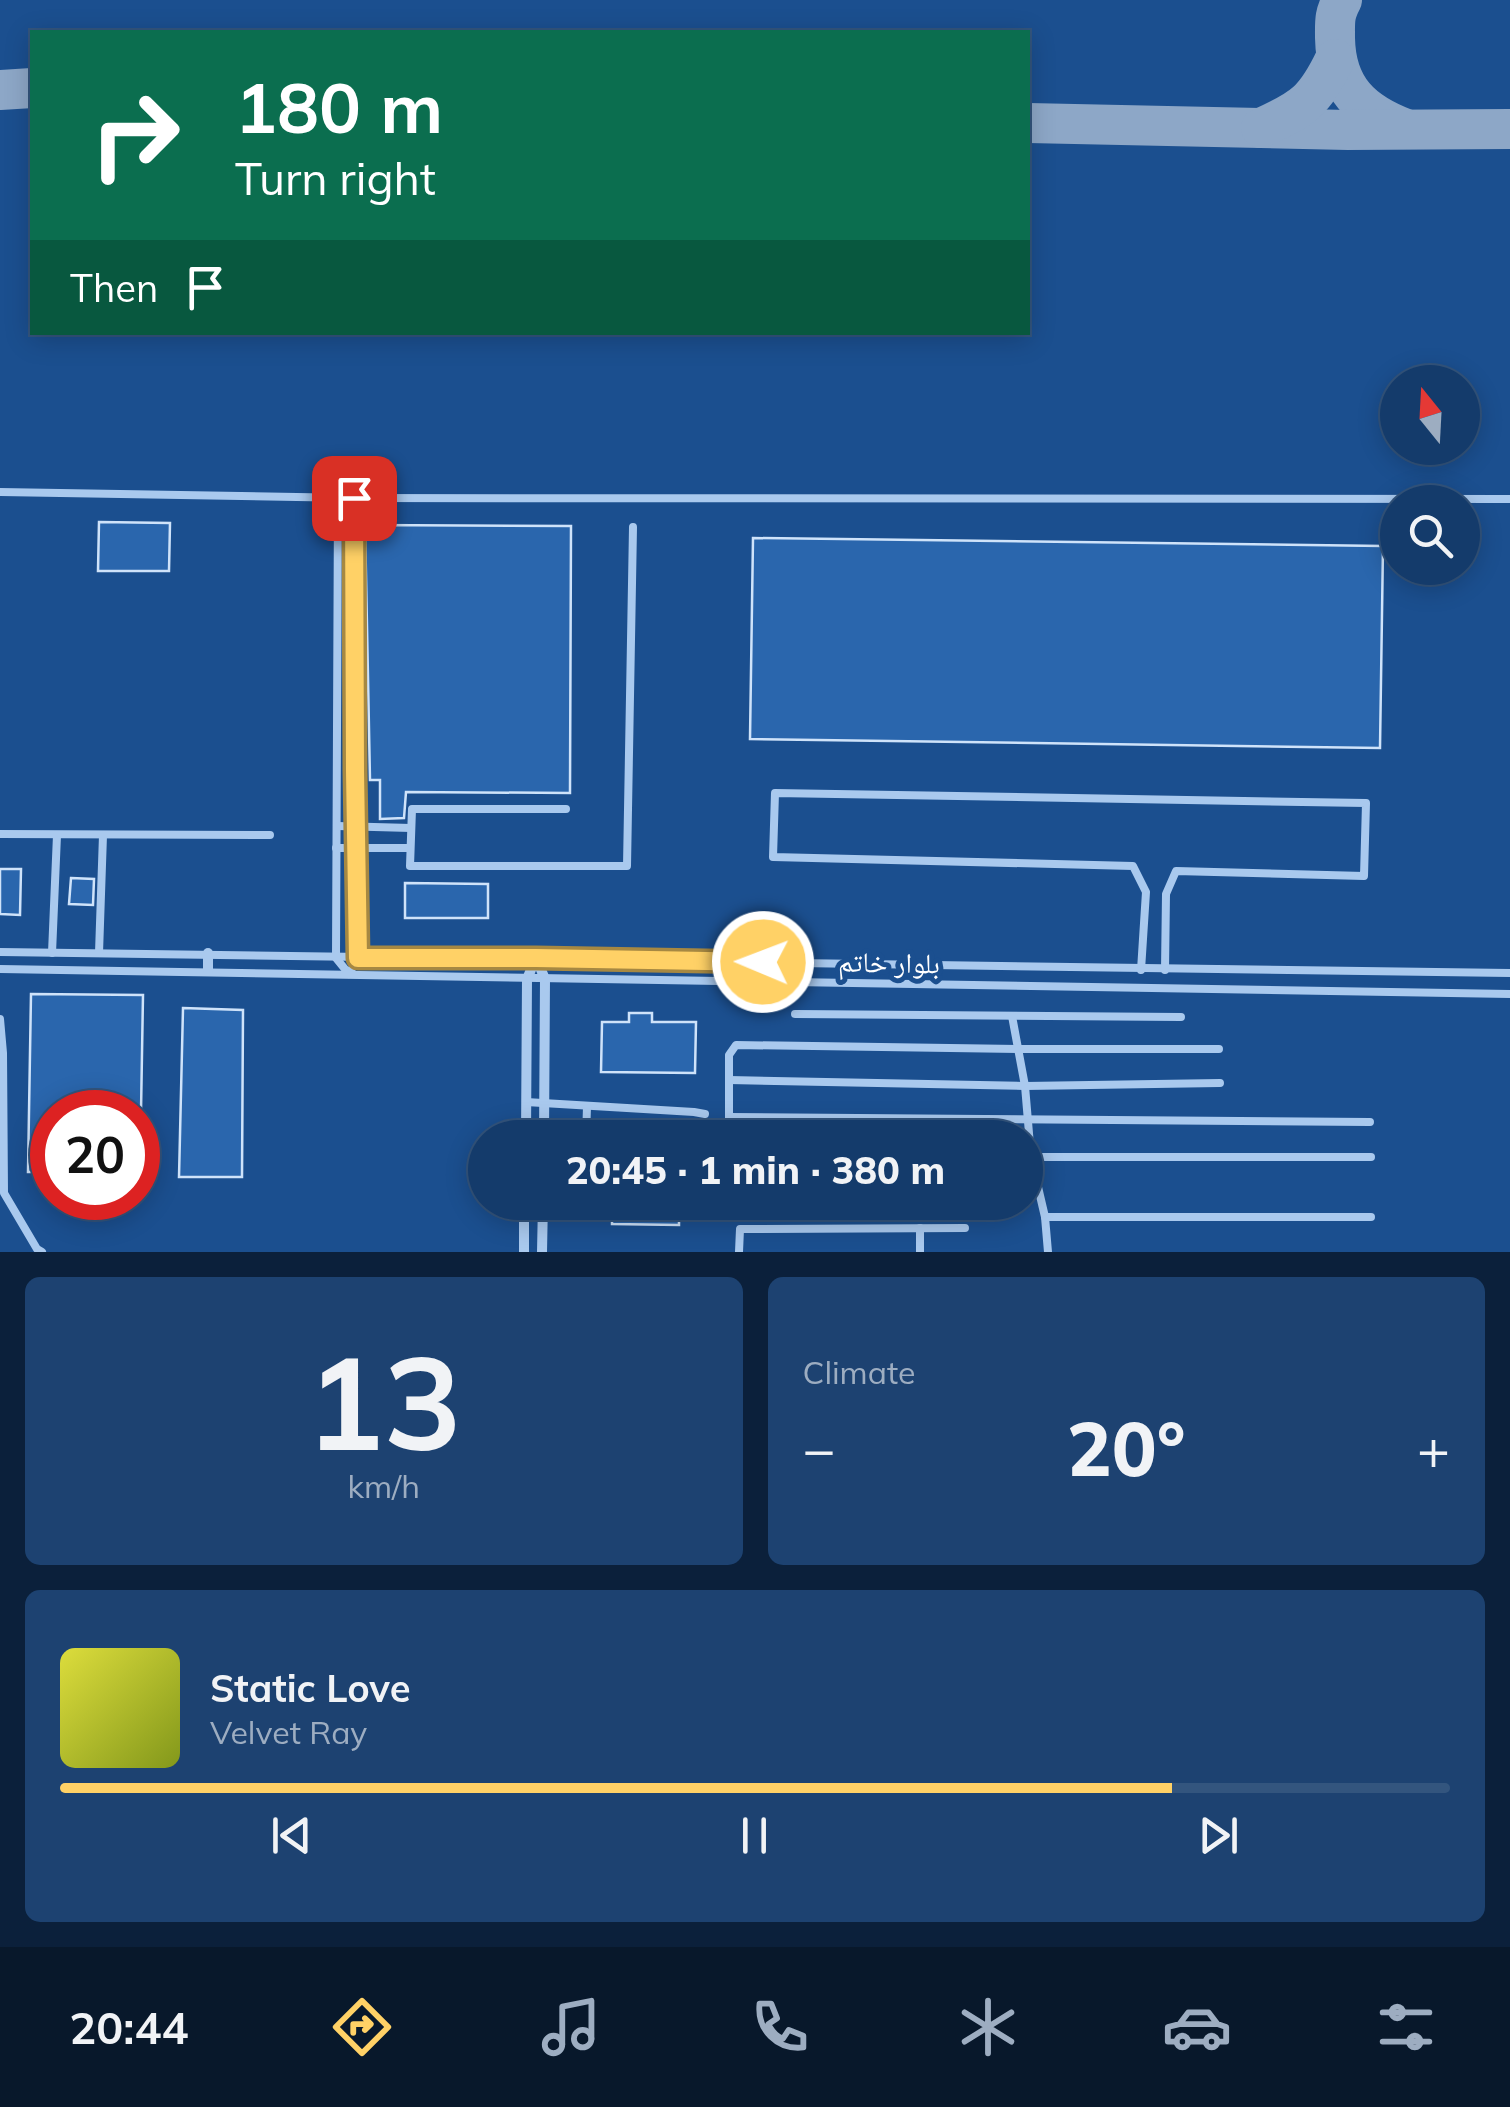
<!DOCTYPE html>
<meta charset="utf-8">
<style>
:root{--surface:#143b6b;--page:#1d4271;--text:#f1f3f6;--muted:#9dadc1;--line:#33557e;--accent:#ffd166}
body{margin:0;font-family:Mulish,"Noto Naskh Arabic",sans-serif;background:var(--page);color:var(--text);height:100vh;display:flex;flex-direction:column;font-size:38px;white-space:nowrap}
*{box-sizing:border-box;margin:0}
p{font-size:32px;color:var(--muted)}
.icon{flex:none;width:55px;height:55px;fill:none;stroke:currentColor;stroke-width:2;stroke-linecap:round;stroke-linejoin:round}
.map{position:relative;height:1252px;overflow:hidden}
.panel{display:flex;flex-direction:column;gap:25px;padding:25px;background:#0b203b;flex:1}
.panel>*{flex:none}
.hud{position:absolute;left:30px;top:30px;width:1000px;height:305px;border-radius:0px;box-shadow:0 5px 25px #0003,0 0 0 2px var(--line);background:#0b6e4f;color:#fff;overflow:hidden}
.needle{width:65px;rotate:342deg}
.buttons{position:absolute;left:1380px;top:365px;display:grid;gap:20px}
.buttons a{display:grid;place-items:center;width:100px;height:100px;border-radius:50%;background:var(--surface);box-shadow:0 5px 25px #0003,0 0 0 2px var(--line);font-size:50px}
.speed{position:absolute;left:30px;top:1090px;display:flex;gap:20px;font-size:50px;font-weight:700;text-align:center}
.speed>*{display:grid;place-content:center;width:130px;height:130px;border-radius:50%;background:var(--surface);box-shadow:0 5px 25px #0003,0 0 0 2px var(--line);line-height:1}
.speed .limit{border:15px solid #d22;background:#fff;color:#111}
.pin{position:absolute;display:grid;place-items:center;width:85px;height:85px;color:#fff;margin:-42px;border-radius:20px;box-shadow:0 5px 15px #0006}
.me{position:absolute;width:110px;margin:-55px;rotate:271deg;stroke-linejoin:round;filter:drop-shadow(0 0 8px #0008)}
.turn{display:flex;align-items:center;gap:35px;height:210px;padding:0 40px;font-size:45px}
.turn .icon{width:130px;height:130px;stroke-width:2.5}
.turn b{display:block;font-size:70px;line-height:85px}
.then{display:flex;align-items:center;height:95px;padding:0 40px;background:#0003;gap:20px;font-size:38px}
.big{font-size:75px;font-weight:800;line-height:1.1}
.panel .tile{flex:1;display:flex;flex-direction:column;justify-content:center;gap:15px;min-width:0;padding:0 35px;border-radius:15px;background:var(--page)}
.panel .dial{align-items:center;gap:0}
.dial b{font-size:130px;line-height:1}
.song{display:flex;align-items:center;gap:30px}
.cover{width:120px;height:120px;border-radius:15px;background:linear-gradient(135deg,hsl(60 70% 55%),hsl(70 70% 35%))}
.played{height:10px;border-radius:5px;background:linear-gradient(90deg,var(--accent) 80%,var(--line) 80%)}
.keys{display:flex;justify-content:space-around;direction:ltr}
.heat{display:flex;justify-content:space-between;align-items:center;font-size:55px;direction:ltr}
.panel .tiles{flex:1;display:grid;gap:25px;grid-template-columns:1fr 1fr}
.tile:last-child{grid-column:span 2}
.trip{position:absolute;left:468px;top:1120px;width:575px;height:100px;border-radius:50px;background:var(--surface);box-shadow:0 5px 25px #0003,0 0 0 2px var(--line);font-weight:800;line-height:100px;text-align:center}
.tab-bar{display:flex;height:160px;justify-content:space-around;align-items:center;background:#08182b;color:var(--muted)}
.tab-bar .icon{width:70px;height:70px}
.tab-bar .selected{color:var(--accent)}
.tab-bar b{font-size:45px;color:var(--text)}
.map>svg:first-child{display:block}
</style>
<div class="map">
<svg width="1510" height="1252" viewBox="0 0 1510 1252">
<rect width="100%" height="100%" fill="#1b4f8f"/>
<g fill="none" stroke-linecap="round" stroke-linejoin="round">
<g stroke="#8da7c7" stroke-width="40">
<path d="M1342 0C1334 15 1335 21 1335 38 1336 88 1361 112 1406 129"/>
<polyline points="0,90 32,88"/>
<polyline points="1028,123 1348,130 1510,129"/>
<path d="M1261 128C1303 109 1315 101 1335 59"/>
</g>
</g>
<g fill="#2a66ad" stroke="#cfe3fa" stroke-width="2.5">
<polygon points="99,522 170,523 169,571 98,571"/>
<polygon points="365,525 571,526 570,793 406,792 404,818 380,819 380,780 370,780"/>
<polygon points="753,538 1383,546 1380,748 750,739"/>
<polygon points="0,869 21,869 20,915 0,914"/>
<polygon points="71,878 94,879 93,905 69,904"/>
<polygon points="405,883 488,884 488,918 405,918"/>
<polygon points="31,994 143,995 141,1112 52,1112 52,1172 28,1172"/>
<polygon points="183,1008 243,1010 242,1177 179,1177"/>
<polygon points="629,1013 652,1013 652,1022 696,1022 695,1073 601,1072 602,1022 629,1022"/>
<polygon points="612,1207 679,1208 679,1225 612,1224"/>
</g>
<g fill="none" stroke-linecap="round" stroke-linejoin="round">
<g stroke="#a9c9ee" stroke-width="8">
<polyline points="0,492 354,498 1510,499"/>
<polyline points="338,497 336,958 349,974 358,958 355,771 354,498"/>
<polyline points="566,809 412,809 410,866 627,866 633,527"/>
<polyline points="337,826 411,828"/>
<polyline points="0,834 270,835"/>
<polyline points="336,848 410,848"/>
<polyline points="0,952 1510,973"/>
<polyline points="52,953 57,835"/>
<polyline points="99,953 103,835"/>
<polyline points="0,969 1510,994"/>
<polyline points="1141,970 1146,892 1133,866 773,857 775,793 1366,803 1364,876 1176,871 1166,894 1165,970"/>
<polyline points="795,1014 1181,1017"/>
<polyline points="1012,1016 1025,1086 1031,1157 1045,1217 1048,1252"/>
<polyline points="0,1019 3,1053 4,1193 37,1249 42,1252"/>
<polyline points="729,1080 1025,1086 1220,1083"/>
<polyline points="526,1102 694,1112 705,1114"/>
<polyline points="729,1117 1370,1122"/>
<polyline points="586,1138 587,1106"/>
<polyline points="729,1138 729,1055 736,1045 1019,1049 1219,1049"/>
<polyline points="1025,1157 1371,1157"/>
<polyline points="1045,1217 1371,1217"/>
<polyline points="920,1228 920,1252"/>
<polyline points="739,1252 740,1229 965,1228"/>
</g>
<g stroke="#a9c9ee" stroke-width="10">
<polyline points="208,971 208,953"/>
<polyline points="526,1138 527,979 536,958 545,979 544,1138"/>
<polyline points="524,1252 524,1202"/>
<polyline points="542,1252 543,1202"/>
</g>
</g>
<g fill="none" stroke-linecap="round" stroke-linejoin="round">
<g stroke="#a68842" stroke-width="25">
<polyline id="route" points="354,498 355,771 358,958 536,958 763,962"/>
</g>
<use href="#route" stroke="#ffd166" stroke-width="18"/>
</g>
<g text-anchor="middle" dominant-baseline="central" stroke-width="10" stroke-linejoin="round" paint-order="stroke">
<g font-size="28" fill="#fff" stroke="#1b4f8f">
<text transform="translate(889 962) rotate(1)">بلوار خاتم</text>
</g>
</g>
</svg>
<div class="buttons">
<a><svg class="needle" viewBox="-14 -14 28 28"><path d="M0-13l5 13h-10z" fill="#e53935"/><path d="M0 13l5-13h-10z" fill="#9dadc1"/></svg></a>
<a><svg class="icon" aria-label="search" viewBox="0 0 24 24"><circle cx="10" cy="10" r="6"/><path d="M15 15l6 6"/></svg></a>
</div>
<div class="speed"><div class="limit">20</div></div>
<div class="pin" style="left:354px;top:498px;background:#d93025"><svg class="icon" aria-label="arrive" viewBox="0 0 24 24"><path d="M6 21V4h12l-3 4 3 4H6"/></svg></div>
<svg class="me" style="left:763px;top:962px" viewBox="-20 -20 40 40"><circle r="17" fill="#ffd166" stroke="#fff" stroke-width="3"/><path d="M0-11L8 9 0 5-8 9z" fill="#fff"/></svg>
<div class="trip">20:45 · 1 min · 380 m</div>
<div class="hud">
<div class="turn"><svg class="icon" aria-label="right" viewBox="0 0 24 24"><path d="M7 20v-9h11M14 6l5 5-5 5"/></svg><div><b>180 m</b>Turn right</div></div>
<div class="then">Then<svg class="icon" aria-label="arrive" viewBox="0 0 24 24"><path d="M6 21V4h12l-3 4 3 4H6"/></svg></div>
</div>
</div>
<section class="panel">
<div class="tiles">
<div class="tile dial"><b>13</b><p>km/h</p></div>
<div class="tile"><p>Climate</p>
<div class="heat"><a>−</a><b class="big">20°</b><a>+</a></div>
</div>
<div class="tile">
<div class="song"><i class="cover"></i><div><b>Static Love</b><p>Velvet Ray</p></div></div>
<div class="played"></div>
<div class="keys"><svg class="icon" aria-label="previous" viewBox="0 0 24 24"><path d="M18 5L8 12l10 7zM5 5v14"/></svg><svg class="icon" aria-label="pause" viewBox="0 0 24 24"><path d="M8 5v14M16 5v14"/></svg><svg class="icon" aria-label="next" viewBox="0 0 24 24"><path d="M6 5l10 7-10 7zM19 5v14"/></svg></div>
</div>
</div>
</section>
<nav class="tab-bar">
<b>20:44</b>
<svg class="icon selected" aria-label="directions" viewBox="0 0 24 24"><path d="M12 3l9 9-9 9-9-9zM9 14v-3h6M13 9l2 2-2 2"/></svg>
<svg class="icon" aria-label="music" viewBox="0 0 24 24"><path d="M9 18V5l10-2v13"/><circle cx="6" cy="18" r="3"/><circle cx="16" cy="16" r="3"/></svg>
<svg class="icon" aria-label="phone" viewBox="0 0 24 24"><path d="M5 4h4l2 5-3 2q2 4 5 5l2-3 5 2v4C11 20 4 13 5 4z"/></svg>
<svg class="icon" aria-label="climate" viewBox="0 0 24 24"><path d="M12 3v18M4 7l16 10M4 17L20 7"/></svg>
<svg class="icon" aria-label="car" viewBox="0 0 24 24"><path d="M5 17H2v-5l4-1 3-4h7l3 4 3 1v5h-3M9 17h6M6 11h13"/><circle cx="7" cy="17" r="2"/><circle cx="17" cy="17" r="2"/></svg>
<svg class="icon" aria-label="filters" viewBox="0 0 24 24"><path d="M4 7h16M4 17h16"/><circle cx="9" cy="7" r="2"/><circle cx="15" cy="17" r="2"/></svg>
</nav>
